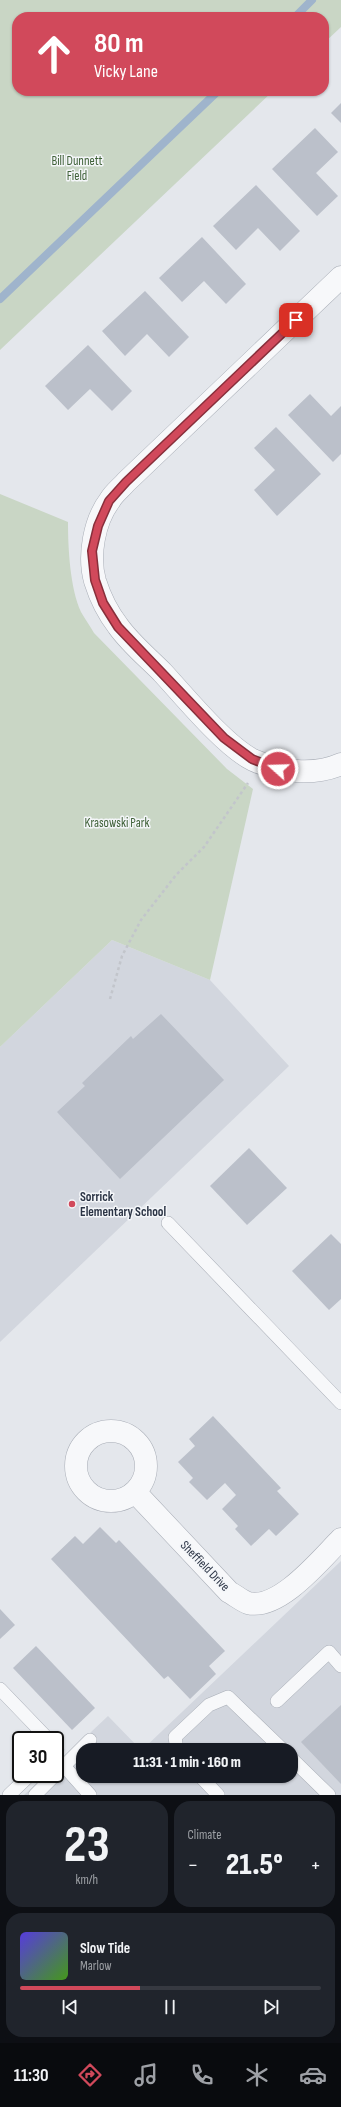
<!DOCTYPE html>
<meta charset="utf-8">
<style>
:root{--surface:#171b24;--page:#20242c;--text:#f1f3f6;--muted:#9ea1a6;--line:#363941;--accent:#d1495b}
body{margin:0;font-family:"Sofia Sans Condensed",sans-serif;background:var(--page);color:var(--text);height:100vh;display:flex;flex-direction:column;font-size:15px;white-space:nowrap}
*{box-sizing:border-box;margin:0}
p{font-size:13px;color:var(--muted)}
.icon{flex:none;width:22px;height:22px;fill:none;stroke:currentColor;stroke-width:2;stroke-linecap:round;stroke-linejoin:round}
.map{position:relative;height:1795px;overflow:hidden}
.side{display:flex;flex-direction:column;gap:6px;padding:6px;background:#0d0f14;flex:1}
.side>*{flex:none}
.guide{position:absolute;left:12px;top:12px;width:317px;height:84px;border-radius:16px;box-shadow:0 1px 3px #0004;background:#d1495b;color:#fff;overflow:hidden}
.speed{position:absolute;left:12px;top:1731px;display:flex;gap:8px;font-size:20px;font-weight:700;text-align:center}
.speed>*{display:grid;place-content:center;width:52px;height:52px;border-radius:50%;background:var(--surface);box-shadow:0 1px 3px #0004;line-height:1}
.speed .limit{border:2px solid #111;border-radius:6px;background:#fff;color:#111}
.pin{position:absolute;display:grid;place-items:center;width:34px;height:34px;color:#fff;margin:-17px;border-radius:8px;box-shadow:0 2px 6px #0006}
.me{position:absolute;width:44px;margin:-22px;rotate:290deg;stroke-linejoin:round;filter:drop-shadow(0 0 3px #0008)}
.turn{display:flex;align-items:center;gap:14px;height:84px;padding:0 16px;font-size:18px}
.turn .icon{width:52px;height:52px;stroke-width:2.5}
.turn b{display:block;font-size:28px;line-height:34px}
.big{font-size:30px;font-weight:800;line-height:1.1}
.side .widget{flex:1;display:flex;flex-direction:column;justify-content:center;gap:6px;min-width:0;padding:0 14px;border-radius:16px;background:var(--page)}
.side .dial{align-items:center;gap:0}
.dial b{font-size:52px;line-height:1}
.song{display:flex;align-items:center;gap:12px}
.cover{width:48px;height:48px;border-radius:6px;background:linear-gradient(135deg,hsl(250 70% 55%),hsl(100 70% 35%))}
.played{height:4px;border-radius:2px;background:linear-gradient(90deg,var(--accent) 40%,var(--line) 40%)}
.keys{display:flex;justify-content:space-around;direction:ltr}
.heat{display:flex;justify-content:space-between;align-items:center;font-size:22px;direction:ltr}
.side .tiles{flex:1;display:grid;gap:6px;grid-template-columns:1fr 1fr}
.widget:last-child{grid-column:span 2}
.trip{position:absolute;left:76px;top:1743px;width:222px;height:40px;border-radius:16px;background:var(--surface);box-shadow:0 1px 3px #0004;font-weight:800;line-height:40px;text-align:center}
.menu{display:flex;height:64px;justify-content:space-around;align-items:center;background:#090b0e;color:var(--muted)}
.menu .icon{width:28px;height:28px}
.menu .on{color:var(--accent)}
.menu b{font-size:18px;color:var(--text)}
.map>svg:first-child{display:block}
</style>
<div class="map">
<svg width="341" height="1795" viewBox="0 0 341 1795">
<rect width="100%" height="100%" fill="#e4e7ec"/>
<g fill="#d2d6de">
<polygon points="112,940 210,980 289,1066 0,1342 0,1047"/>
<polygon points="341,1561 341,1795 24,1795 47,1774 55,1774 55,1766 108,1716 141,1750 83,1750 83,1776 291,1776 291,1750 142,1750"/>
</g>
<g fill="#c9d6c5">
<polygon points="0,0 341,0 341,27 324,43 324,17 17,17 17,91 273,91 0,350"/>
<path d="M0 494 68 522C68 548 70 588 81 612 85 619 90 626 94 633L227 769 253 789 210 980 112 940 0 1047Z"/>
</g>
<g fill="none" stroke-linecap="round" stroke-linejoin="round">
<g stroke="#9fb4cc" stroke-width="8">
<polyline points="295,17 312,0"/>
<polyline points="0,299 218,91"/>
</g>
</g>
<g fill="#bbc0ca">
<polygon points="341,103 341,123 331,113"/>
<polygon points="315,128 338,152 316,173 338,196 317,216 272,169"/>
<polygon points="256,185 300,231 280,251 258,228 236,250 213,226"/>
<polygon points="202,237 246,284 226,304 204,281 182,302 159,278"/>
<polygon points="145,291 189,337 169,357 147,334 125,356 102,331"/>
<polygon points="88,345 132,391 112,411 90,389 68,410 45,386"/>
<polygon points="310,394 331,416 341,406 341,454 333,462 288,415"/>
<polygon points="276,427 321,474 277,516 254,490 275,470 254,448"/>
<polygon points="161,1014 224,1080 120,1179 57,1112 85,1086 82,1083 131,1036 133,1039"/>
<polygon points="249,1148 287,1188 247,1225 210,1186"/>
<polygon points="331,1234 341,1244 341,1299 329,1310 292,1271"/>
<polygon points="213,1416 281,1488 277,1491 299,1514 276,1536 269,1529 251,1546 235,1529 238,1526 222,1509 236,1495 225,1483 207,1500 189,1482 193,1478 178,1462 195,1446 189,1439"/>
<polygon points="100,1527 116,1543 119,1540 225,1651 209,1666 216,1674 190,1699 168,1676 164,1679 51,1559 75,1536 83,1544"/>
<polygon points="0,1609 15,1625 0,1639"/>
<polygon points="36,1646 95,1708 72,1730 13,1668"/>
<polygon points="341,1705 341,1784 301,1742"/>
</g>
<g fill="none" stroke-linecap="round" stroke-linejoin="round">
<g stroke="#a9aeb7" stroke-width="14">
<g id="lane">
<polyline points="168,1223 341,1403"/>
<polyline points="0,1689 49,1740"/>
<polyline points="277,1701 329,1652 341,1666"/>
<polyline points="55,1746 57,1749 55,1751"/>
<polyline points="177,1750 175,1737 209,1705 228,1697 283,1750"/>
<polyline points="291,1758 329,1795"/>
<polyline points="64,1766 90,1795"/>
<polyline points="200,1776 218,1795"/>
<polyline points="9,1795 31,1774"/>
<polyline points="35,1795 90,1740"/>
</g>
</g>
<g stroke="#a9aeb7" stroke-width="23">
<g id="street">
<path d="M341 277 126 482C121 488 114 493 110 500 94 521 88 556 95 581 100 597 108 613 118 626 130 643 147 657 162 672 185 697 225 746 253 760 280 772 314 776 341 764"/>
<circle cx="111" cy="1466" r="35"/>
<path d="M135 1492 229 1592C235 1595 242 1601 248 1603 279 1611 321 1559 341 1539"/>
</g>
</g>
<polyline stroke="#c2c5cb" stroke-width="2.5" stroke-dasharray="3 3" stroke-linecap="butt" points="110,999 122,956 141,920 176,875 204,847 248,783"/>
<use href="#lane" stroke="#f7f8fa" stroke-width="13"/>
<use href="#street" stroke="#f7f8fa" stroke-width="22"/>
</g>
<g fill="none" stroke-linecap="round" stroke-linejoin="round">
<g stroke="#882f3b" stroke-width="10">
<polyline id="route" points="278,769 252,759 224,738 118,627 103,603 95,580 92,551 98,526 109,501 126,482 296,320"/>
</g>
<use href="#route" stroke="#d1495b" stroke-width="7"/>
</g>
<circle fill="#d1495b" stroke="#f4f6f9" stroke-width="1.5" cx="72" cy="1204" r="4"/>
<g text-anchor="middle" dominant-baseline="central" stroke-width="3" stroke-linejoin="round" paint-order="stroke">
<g font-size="13" fill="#3f6138" stroke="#f4f6f9">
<text x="77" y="161">Bill Dunnett<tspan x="77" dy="15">Field</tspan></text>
<text x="117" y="823">Krasowski Park</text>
</g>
<g font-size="13" font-weight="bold" fill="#2b3445" stroke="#f4f6f9" text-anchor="start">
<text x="80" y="1197">Sorrick<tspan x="80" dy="15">Elementary School</tspan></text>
</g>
<g font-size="13" fill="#2b3445" stroke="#f4f6f9">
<text transform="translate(205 1566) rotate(46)">Sheffield Drive</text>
</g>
</g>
</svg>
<div class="speed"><div class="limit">30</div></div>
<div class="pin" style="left:296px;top:320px;background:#d93025"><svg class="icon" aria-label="arrive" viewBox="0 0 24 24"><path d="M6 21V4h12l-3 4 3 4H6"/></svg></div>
<svg class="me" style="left:278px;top:769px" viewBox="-20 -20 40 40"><circle r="17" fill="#d1495b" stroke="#fff" stroke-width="3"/><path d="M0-11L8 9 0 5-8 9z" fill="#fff"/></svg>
<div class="trip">11:31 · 1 min · 160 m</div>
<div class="guide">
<div class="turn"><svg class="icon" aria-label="ahead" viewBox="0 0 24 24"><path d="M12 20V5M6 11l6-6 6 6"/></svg><div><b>80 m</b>Vicky Lane</div></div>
</div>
</div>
<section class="side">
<div class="tiles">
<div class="widget dial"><b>23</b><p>km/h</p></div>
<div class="widget"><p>Climate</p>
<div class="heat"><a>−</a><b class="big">21.5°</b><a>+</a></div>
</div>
<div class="widget">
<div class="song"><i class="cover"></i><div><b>Slow Tide</b><p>Marlow</p></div></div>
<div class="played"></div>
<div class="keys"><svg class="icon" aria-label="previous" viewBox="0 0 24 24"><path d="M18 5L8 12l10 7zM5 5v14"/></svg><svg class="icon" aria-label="pause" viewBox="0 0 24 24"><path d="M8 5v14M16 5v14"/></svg><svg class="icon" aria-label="next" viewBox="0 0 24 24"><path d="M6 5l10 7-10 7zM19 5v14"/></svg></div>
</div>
</div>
</section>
<nav class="menu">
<b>11:30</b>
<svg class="icon on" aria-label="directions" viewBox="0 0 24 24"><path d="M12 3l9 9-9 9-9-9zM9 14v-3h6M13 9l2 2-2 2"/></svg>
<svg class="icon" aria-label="music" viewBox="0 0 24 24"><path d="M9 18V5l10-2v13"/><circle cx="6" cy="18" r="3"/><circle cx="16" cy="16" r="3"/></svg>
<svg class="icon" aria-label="phone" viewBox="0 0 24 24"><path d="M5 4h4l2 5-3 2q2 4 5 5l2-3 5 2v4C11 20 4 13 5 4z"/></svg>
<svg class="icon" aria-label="climate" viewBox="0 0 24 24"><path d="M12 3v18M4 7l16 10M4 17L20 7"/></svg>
<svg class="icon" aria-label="car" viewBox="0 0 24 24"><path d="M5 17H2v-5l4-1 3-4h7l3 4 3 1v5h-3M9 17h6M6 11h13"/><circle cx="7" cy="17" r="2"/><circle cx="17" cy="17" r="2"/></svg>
</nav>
